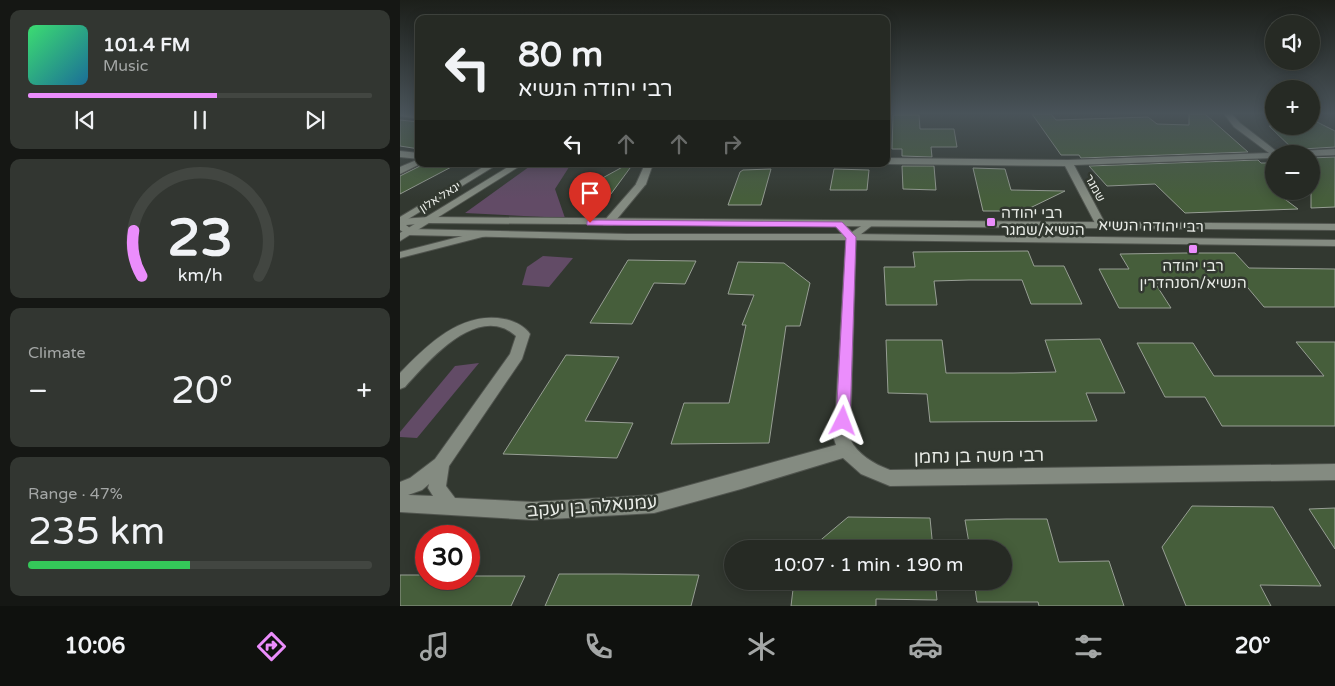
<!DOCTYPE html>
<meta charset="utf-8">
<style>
:root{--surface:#262a24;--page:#323631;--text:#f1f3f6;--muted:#a4a7a6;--line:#424641;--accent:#eb8dfc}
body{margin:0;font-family:"Varela Round",Heebo,sans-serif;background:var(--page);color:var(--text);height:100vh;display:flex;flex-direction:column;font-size:19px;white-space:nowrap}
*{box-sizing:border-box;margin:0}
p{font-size:16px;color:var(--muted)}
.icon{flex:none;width:28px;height:28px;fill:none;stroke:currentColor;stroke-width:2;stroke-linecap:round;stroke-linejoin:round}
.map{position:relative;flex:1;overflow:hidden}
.drawer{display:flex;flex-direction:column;gap:10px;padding:10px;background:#151714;width:400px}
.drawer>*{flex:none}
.hud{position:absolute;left:15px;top:15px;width:475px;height:152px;border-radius:10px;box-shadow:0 2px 12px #0003,0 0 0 1px var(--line);background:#262a24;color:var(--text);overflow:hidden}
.fabs{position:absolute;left:865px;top:15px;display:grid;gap:10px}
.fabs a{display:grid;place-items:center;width:55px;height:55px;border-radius:50%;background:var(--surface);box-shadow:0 2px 12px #0003,0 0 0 1px var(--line);font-size:25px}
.speed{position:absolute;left:15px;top:525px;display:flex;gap:10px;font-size:25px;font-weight:700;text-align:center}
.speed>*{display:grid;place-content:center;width:65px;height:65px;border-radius:50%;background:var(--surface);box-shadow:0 2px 12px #0003,0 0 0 1px var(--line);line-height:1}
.speed .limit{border:8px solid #d22;background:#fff;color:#111}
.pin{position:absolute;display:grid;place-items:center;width:42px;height:42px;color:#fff;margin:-51px -21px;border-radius:50% 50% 50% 0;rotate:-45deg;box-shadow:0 0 5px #0007}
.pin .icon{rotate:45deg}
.me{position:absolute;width:55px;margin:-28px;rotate:3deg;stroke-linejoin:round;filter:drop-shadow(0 0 4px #0008)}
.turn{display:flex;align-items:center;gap:18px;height:105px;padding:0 20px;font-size:22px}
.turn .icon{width:65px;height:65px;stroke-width:2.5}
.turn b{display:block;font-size:35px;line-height:42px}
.lanes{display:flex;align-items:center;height:48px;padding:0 20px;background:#0003;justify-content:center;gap:25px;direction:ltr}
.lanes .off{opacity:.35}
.big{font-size:38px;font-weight:600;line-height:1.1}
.drawer .widget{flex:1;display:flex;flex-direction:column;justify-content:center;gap:8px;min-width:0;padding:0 18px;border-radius:10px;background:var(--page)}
.drawer .dial{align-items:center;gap:0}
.dial svg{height:130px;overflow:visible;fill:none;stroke:var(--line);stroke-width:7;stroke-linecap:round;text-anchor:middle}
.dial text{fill:var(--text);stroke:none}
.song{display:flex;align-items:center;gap:15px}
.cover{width:60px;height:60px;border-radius:8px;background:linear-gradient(135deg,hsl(140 70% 55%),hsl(200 70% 35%))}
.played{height:5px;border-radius:2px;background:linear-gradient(90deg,var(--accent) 55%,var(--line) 55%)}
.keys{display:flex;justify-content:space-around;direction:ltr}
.heat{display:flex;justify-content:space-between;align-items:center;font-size:28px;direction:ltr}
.charge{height:8px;border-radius:4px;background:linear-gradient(90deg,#34c759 47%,var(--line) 0)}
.trip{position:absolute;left:324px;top:540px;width:288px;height:50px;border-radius:25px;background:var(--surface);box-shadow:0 2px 12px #0003,0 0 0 1px var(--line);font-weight:600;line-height:50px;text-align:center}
.menu{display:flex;height:80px;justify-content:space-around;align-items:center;background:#0f110e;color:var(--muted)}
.menu .icon{width:35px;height:35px}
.menu .selected{color:var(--accent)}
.menu b{font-size:22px;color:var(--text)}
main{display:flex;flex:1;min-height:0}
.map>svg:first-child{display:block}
</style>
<main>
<section class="drawer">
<div class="widget">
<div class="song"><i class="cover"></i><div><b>101.4 FM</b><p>Music</p></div></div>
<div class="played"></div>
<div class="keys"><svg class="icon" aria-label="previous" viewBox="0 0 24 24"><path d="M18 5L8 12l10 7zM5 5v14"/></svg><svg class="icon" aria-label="pause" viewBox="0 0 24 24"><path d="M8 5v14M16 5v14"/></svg><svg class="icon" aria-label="next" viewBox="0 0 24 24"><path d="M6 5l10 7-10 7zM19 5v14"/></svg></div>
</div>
<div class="widget dial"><svg viewBox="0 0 100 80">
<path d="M14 69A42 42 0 1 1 86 69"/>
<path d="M14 69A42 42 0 0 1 9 41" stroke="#eb8dfc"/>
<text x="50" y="56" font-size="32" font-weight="700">23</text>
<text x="50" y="72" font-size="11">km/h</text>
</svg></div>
<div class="widget"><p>Climate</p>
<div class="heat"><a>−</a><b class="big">20°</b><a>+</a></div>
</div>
<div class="widget"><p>Range · 47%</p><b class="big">235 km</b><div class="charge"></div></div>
</section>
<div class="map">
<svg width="935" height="606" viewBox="0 0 935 606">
<rect width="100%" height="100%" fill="#323830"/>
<g fill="#624b66">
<polygon points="133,164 171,164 155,189 165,218 65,213"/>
<polygon points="143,256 173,258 149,287 122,285 127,267"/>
<polygon points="79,363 17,438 0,437 0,432 55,366"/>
</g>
<g fill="#465e3b" stroke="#979e94">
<polygon points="632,114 651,114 656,120 748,117 757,124 789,125 789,114 805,114 848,152 681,158 679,155 661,155"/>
<polygon points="493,115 519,115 520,129 554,129 557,147 531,147 532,157 502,156 502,149 492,149"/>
<polygon points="911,119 935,131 935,147 902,149 897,153 869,126 911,126"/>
<polygon points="0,120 19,122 19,149 0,146"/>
<polygon points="935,157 935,207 911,208 911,158"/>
<polygon points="858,160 861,163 874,163 874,191 898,209 785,213 755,184 707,186 689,166"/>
<polygon points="24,164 57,164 0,194 0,176"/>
<polygon points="228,164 233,164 205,202 177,192"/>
<polygon points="502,166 534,166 536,190 503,189"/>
<polygon points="573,168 605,169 611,190 665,191 630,208 613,208 614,211 583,211"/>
<polygon points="371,169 361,205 328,205 340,172 343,170"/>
<polygon points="434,169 469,170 467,190 430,190"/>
<polygon points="628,251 634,266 664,266 682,304 631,304 622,280 569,280 534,281 537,305 486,305 484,267 515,267 513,252"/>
<polygon points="785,253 835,253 849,268 935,269 935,307 864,307 843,282 790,282 755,283 771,308 719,308 699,269 729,269 720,254"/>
<polygon points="228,260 296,261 285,284 254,283 232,324 190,323"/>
<polygon points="338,262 384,263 410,283 400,326 386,326 369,443 271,444 284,403 329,403 346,325 342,325 354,295 328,294"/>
<polygon points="700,339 725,393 686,393 697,421 530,422 527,394 488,393 486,340 542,340 546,373 613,373 656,372 645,340"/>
<polygon points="896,342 935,342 935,426 822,426 805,397 765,397 737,343 793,343 814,376 924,376"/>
<polygon points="166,355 219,357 185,421 233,423 217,458 103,454"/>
<polygon points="792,506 873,507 921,586 860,585 871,606 786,606 762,547"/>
<polygon points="935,508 935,549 909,509"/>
<polygon points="448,517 530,518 533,549 410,549"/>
<polygon points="606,519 647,519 659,562 709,561 724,606 639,606 638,602 577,602 574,581 602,581 602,549 570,549 565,520"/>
<polygon points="159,574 219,574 299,575 291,606 145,606"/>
<polygon points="0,575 26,575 26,579 69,579 69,576 125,576 111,606 0,606"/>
<polygon points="394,581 535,581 537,600 476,599 476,606 391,606"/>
</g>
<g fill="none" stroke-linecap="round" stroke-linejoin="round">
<g stroke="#50544e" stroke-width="2">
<polygon id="pedestrian" points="241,181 246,184 212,225 204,225 203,223 204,221 238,182"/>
</g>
<g stroke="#50544e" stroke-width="2">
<g id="minor">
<polygon points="0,114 19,115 19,119 0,116"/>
<polygon points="824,114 832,114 840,123 880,154 874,154 874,158 674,165 706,225 701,228 696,225 665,166 486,164 486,158 668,160 869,153 834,127"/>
<polygon points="935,149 935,155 911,156 911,154 898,154 902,151"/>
<polygon points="0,151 19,153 19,164 20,164 0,174 0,167 19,159 0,157"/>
<polygon points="245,164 253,164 246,184 241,187 236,184"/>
<path d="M438 221 442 222 452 232 469 221 474 224 456 238 450 439C458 455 474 464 490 470L935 464V480L490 486 461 474 443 458 341 489 254 513 133 520 0 512V482L10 478 35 459 110 354 116 336C112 333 107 329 103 328 67 315 26 364 5 387L0 389V373C27 345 61 311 104 319 112 320 125 326 130 334L122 359 49 466 46 486 55 498 133 502 254 495 436 445 434 439 446 238 433 224ZM29 484 28 488 33 496 8 495 22 490Z"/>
</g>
</g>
<g stroke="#50544e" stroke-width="2">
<polygon id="tertiary" points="29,217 935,224 935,230 29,223 6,225 11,229 227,234 451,234 935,240 935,246 451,240 227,240 8,235 0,230 0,219"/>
</g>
<g stroke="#50544e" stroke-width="2">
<g id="secondary">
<polygon points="88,164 98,164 0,224 0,217"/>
<polygon points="113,164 123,164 0,241 0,233"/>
<polygon points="82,231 87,234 86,236 0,258 0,252"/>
</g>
</g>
<use href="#pedestrian" fill="#848b81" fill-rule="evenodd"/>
<use href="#minor" fill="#848b81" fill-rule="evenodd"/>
<use href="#tertiary" fill="#848b81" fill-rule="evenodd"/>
<use href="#secondary" fill="#848b81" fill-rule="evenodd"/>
</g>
<linearGradient id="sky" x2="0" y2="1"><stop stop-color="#1c1f1a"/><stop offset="0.57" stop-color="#495359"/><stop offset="1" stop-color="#495359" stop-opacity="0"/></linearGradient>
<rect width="935" height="199" fill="url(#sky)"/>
<polygon fill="#eb8dfc" stroke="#995ca4" points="190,220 442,222 456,237 450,421 448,425 443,427 438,425 436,421 446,238 436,227 187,225 187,221"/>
<g fill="#eb8dfc" stroke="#323830" stroke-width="2">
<rect x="586" y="217" width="10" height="10" rx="2.5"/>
<rect x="788" y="244" width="10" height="10" rx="2.5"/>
</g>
<g text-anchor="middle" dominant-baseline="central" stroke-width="5" stroke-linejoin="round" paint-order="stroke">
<g font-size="12" fill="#e9ece7" stroke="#323830">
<text transform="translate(695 188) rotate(61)">שמגר</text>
<text transform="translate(40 197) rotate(-32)">יגאל אלון</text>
</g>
<g font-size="15" fill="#e9ece7" stroke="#323830" text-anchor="start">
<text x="601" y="213">רבי יהודה<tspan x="601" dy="17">הנשיא/שמגר</tspan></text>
<text x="793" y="266" text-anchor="middle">רבי יהודה<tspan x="793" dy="17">הנשיא/הסנהדרין</tspan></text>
</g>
<g font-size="15" fill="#e9ece7" stroke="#323830">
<text transform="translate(751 226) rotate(1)">רבי יהודה הנשיא</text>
</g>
<g font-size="18" fill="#e9ece7" stroke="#323830">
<text transform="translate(579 456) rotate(-1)">רבי משה בן נחמן</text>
<text transform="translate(192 506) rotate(-4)">עמנואלה בן יעקב</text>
</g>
</g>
</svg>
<div class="fabs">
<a><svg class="icon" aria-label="sound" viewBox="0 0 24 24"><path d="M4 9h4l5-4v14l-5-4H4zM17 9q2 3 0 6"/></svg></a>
<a>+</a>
<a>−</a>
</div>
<div class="speed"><div class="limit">30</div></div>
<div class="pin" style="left:190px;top:223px;background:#d93025"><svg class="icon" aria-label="arrive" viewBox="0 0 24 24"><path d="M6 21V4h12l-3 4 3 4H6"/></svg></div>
<svg class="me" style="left:443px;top:421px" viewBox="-20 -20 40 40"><path d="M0-17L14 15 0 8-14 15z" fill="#eb8dfc" stroke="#fff" stroke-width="4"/></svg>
<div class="trip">10:07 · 1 min · 190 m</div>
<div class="hud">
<div class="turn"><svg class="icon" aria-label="left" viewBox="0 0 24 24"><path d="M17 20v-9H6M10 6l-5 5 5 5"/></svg><div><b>80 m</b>רבי יהודה הנשיא</div></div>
<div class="lanes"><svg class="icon" aria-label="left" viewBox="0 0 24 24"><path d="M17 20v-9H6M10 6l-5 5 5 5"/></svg><svg class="icon off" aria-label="ahead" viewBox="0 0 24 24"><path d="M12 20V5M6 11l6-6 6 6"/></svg><svg class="icon off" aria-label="ahead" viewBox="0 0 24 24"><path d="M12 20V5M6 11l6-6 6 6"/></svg><svg class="icon off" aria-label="right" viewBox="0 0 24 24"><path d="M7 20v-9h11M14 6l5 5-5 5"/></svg></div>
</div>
</div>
</main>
<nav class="menu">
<b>10:06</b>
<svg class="icon selected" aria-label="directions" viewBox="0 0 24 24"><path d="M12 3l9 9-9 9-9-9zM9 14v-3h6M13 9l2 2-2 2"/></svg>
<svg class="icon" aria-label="music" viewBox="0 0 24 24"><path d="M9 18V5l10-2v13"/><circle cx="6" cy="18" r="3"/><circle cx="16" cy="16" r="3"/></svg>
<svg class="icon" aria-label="phone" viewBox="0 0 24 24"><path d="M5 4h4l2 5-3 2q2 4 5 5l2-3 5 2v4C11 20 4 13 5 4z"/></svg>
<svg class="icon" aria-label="climate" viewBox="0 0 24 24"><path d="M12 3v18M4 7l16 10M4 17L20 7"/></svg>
<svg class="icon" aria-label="car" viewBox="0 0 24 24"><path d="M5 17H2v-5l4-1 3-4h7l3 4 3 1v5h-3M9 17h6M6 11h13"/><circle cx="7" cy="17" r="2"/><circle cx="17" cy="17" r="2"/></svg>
<svg class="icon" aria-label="filters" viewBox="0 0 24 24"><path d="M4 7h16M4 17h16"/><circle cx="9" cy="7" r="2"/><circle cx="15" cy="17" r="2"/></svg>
<b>20°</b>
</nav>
